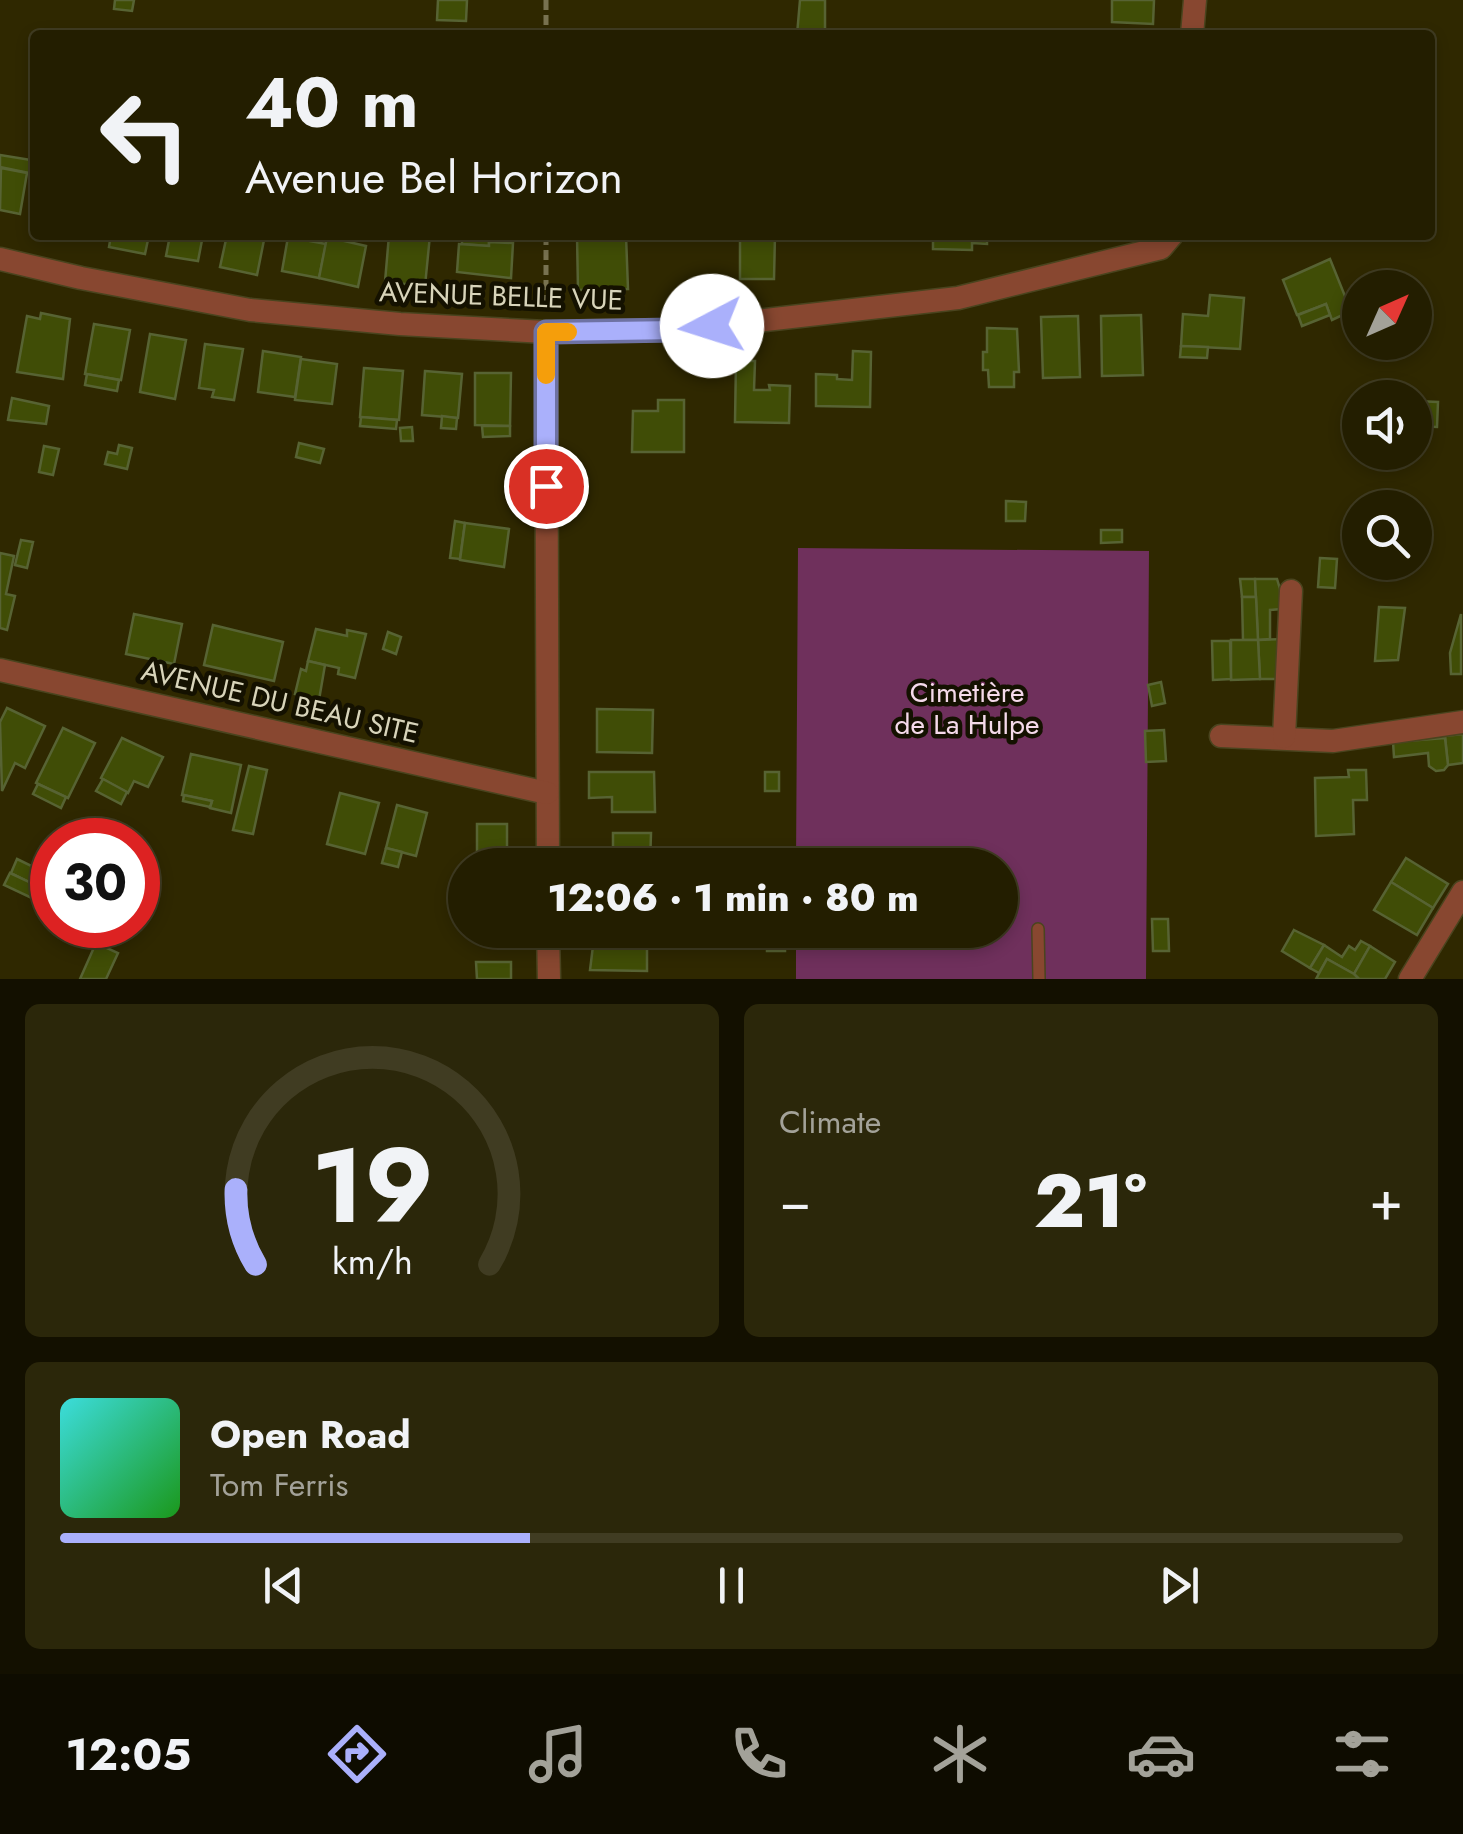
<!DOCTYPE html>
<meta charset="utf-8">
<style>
:root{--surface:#231e00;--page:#2b270a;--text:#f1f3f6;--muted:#a3a299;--line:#403c22;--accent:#aab0fb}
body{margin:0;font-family:Jost,sans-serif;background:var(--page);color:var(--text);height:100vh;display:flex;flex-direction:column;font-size:38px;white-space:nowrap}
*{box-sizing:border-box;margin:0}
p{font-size:32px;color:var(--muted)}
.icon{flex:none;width:55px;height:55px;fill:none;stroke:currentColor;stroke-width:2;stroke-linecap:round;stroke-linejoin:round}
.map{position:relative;height:979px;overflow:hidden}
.drawer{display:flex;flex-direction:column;gap:25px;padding:25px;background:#131000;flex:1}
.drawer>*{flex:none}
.guide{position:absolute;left:30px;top:30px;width:1405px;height:210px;border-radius:10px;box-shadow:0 5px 15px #0003,0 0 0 2px var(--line);background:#231e00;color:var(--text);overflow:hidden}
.needle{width:65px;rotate:45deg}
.fabs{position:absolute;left:1342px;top:270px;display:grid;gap:20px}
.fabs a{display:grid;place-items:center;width:90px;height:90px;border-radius:50%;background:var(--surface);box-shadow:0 5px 15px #0003,0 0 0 2px var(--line);font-size:50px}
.speed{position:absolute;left:30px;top:818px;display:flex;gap:20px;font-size:50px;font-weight:700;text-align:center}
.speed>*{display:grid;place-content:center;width:130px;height:130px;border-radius:50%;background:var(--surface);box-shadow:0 5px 15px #0003,0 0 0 2px var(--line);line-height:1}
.speed .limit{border:15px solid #d22;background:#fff;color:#111}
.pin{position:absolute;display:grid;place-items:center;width:85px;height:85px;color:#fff;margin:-42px;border:5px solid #fff;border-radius:50%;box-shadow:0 2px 10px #0007}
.me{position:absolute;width:110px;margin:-55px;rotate:265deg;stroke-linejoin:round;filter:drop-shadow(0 0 8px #0008)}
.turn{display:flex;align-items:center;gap:35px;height:210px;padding:0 50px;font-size:45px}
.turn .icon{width:130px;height:130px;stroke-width:2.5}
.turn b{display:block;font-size:70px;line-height:85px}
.big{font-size:75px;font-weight:800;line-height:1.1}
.drawer .widget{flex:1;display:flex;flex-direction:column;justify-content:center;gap:15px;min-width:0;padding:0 35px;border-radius:15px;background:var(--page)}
.drawer .dial{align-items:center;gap:0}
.dial svg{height:260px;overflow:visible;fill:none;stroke:var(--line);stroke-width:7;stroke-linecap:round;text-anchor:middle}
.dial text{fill:var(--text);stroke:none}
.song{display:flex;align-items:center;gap:30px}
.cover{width:120px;height:120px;border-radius:15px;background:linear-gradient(135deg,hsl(180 70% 55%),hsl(120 70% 35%))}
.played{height:10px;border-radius:5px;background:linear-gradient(90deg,var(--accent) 35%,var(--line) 35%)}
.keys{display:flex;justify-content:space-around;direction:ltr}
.heat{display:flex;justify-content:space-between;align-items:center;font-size:55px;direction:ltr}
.drawer .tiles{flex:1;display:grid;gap:25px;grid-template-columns:1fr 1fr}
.widget:last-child{grid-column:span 2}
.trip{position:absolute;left:448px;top:848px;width:570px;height:100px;border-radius:50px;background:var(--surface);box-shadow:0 5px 15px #0003,0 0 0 2px var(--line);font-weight:800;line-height:100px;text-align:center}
.tab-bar{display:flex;height:160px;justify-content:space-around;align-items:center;background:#0e0c00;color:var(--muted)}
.tab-bar .icon{width:70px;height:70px}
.tab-bar .on{color:var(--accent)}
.tab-bar b{font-size:45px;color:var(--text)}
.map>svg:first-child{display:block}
</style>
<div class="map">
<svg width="1463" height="979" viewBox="0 0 1463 979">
<rect width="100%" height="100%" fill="#2f2800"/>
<polygon fill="#6f305c" points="798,548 1149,551 1146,979 796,979 796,930 1000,930 1000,865 796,865"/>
<g fill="#404d06" stroke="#576333" stroke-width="2.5">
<polygon points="115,0 134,0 132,11 114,9"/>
<polygon points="438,0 467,0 466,21 437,20"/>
<polygon points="800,0 825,0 825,35 797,35"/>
<polygon points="1112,0 1154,0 1153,24 1112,22"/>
<polygon points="0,155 31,160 29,173 0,167"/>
<polygon points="1,168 27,173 20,214 0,210"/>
<polygon points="111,235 149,235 145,254 109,247"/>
<polygon points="170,235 203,235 198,261 166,256"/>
<polygon points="227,235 265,235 257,275 220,267"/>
<polygon points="389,235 430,235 425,286 385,282"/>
<polygon points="462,235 510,235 509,243 489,242 489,246 462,244"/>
<polygon points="577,235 626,235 628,289 578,290"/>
<polygon points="740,235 775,235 774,279 740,279"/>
<polygon points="933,235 987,235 987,244 972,243 972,250 933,249"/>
<polygon points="288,237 326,244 319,278 282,271"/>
<polygon points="327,237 366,246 358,287 319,278"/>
<polygon points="489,242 513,243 511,278 457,272 459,244 489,246"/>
<polygon points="1330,259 1351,311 1332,320 1326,304 1297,315 1283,280"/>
<polygon points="1210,295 1244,298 1240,349 1181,346 1183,314 1208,316"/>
<polygon points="1326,304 1330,315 1302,326 1298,315"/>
<polygon points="41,313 70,319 63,379 17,372 27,316 40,319"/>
<polygon points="1141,315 1143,375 1102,376 1101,316"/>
<polygon points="1078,316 1080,377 1043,378 1041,317"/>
<polygon points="94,324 130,330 121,380 85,374"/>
<polygon points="987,328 1017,329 1019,372 1014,372 1014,387 989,387 988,370 983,370 983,352 987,352"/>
<polygon points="150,334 186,340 175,399 140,392"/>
<polygon points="205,344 243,349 234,400 212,397 214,390 199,388"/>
<polygon points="1181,346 1208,347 1207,358 1180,357"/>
<polygon points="263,351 301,357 295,397 258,392"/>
<polygon points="853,351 871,352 870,407 816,406 816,374 837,375 837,379 852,380"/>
<polygon points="301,359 337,364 332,404 295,400"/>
<polygon points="736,361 755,361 754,390 770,390 769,385 790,386 789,423 735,422"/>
<polygon points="364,368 403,371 399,420 360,417"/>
<polygon points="425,371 462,374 458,418 422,415"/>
<polygon points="475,373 511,373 510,426 475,425"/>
<polygon points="87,374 119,380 117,391 85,385"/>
<polygon points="12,398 49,406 46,424 8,420"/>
<polygon points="658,400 684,400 684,452 632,452 633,411 658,411"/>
<polygon points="1415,401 1438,402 1437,427 1415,426"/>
<polygon points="442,416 457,418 456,429 441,428"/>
<polygon points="361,417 397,420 396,429 360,426"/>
<polygon points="482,426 510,426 510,436 483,437"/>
<polygon points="412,427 413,441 401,441 400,428"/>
<polygon points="299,443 324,449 320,463 296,457"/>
<polygon points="119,445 132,448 127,469 105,464 108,452 117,454"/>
<polygon points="44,446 59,449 53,475 39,472"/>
<polygon points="1006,501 1026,502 1025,521 1006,521"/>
<polygon points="455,521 465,523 460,559 450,558"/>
<polygon points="465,523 509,529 504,567 460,560"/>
<polygon points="1101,530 1122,530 1122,542 1101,543"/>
<polygon points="21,540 33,542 27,568 15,565"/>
<polygon points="0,553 14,556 6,594 15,596 7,630 0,628"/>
<polygon points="1320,558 1337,559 1335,588 1318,587"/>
<polygon points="1240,579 1255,579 1256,597 1242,597"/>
<polygon points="1255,579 1277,579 1280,589 1281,609 1270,610 1270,639 1258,640"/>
<polygon points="1242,597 1256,597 1258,640 1243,640"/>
<polygon points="1379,607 1405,608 1398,660 1375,661"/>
<polygon points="134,614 182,624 174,664 126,654"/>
<polygon points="1461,614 1461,674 1451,674 1450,653"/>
<polygon points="213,625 283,642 274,681 204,665"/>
<polygon points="316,629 347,636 347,630 366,634 355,678 338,674 339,668 308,661"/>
<polygon points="388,632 401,637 396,654 383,649"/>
<polygon points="1283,639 1284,679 1260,679 1258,640"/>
<polygon points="1231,640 1258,640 1260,679 1231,680"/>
<polygon points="1212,641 1230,641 1231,679 1213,680"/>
<polygon points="308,661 325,665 319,700 295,694 301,669 306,671"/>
<polygon points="1161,682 1165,703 1152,706 1148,685"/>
<polygon points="7,708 45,726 25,768 15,763 2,791 0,722"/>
<polygon points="597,709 653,710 652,753 597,752"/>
<polygon points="63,728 95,743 68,798 36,783"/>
<polygon points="1164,730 1166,761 1146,762 1145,731"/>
<polygon points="1463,734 1463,763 1448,765 1445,736"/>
<polygon points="122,738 163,757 148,787 134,781 128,793 101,778"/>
<polygon points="1445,738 1448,765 1444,770 1436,771 1429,766 1428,753 1394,757 1393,742"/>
<polygon points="191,754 241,765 231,813 210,808 212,801 182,795"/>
<polygon points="249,766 267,770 253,834 233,830"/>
<polygon points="1348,770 1366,770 1367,800 1353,800 1354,834 1316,836 1315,778 1349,777"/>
<polygon points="589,772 654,772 655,812 612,812 612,797 589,798"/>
<rect x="765" y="772" width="14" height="19"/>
<polygon points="103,779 127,792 121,804 96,791"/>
<polygon points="38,784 66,797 61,808 33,794"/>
<polygon points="340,793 379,803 365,854 327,844"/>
<polygon points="184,795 212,801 210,807 183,801"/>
<polygon points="397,805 427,813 416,856 386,848"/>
<rect x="477" y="824" width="30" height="41"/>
<polygon points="613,833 651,833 650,865 613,865"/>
<polygon points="386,848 402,852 398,867 382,863"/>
<polygon points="1406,858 1448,884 1433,908 1391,882"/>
<polygon points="17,859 44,872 37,886 11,873"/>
<polygon points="138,861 154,861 154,880 138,881"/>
<polygon points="10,873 40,887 34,899 4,885"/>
<polygon points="1391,882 1433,908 1417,935 1374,910"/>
<polygon points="1152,919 1168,919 1169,951 1153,951"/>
<polygon points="64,925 71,925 91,935 86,945 60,932"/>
<polygon points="1294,930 1324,945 1310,968 1282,951"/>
<rect x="767" y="933" width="18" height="18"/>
<polygon points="594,938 647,938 647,971 590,970"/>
<polygon points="1361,941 1370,946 1354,974 1327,959 1319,973 1310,968 1324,945 1342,957 1349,946 1355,950"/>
<polygon points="96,943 118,953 106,979 80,979"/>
<polygon points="1370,946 1395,962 1385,979 1359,979 1354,974"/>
<polygon points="1327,959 1354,974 1359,979 1316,979"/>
<polygon points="476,962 511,962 511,979 477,979"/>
</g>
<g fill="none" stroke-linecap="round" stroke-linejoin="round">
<g stroke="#4a441e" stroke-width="14">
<polyline id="service" points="1038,929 1039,979"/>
</g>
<g stroke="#4a441e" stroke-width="25">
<g id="minor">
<polyline points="1192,35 1195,0"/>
<polyline points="0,259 81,278 250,310 400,324 546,332 677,330 958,298 1161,248 1172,235"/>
<polyline points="546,332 548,865"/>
<polyline points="0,670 547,793"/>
<polyline points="1221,736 1333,741 1463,722"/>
<polyline points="1284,737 1291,591"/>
<polyline points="548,930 549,979"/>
<polyline points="1410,979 1463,892"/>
</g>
</g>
<g stroke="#787250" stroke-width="5" stroke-dasharray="10 5" stroke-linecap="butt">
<polyline points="546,0 546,35"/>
<polyline points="546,235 546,309"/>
</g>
<use href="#service" stroke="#884730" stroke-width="11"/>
<use href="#minor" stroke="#884730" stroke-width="22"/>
</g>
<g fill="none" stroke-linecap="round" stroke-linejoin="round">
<g stroke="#6e72a3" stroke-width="25">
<polyline id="route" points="546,486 546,332 677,330 712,326"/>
</g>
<use href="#route" stroke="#aab0fb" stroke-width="18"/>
<polyline stroke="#f59e0b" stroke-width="18" points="546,375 546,332 568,332"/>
</g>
<g text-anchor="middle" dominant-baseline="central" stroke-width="9" stroke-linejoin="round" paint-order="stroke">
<g font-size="28" fill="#d8d4ba" stroke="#141100">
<text transform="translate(501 296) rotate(2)">AVENUE BELLE VUE</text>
<text transform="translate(280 702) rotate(13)">AVENUE DU BEAU SITE</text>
</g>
<g font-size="28" fill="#f5daea" stroke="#141100">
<text x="967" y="692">Cimetière<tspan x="967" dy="32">de La Hulpe</tspan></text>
</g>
</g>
</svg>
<div class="fabs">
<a><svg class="needle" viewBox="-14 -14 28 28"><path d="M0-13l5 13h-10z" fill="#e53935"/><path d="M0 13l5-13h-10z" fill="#a3a299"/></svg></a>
<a><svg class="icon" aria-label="sound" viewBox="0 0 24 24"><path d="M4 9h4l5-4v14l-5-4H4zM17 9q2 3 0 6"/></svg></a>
<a><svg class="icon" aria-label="search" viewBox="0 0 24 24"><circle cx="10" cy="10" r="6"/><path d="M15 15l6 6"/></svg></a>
</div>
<div class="speed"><div class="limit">30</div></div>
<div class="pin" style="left:546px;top:486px;background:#d93025"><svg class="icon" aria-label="arrive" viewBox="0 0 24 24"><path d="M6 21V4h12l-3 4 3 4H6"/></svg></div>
<svg class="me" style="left:712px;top:326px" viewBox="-20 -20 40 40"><circle r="19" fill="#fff"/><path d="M0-13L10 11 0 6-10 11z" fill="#aab0fb"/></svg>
<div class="trip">12:06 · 1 min · 80 m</div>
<div class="guide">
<div class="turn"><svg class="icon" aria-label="left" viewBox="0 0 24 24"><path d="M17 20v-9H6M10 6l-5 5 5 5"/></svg><div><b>40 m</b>Avenue Bel Horizon</div></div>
</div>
</div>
<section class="drawer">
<div class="tiles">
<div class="widget dial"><svg viewBox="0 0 100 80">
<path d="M14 69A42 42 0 1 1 86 69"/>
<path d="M14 69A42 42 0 0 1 8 46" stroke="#aab0fb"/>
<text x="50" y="56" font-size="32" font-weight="700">19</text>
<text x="50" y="72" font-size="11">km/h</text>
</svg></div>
<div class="widget"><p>Climate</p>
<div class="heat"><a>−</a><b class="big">21°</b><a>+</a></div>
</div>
<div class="widget">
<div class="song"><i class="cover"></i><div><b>Open Road</b><p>Tom Ferris</p></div></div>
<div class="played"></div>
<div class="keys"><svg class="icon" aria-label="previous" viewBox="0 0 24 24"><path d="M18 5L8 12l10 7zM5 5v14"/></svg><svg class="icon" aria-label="pause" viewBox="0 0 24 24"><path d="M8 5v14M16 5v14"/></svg><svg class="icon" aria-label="next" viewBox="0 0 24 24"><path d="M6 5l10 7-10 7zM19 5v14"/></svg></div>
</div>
</div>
</section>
<nav class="tab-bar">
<b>12:05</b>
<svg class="icon on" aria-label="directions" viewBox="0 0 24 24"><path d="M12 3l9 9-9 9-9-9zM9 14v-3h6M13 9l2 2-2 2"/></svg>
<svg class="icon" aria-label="music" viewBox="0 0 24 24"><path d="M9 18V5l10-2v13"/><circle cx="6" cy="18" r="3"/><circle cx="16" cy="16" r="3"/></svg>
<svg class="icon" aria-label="phone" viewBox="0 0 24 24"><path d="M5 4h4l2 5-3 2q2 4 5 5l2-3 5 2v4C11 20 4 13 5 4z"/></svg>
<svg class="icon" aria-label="climate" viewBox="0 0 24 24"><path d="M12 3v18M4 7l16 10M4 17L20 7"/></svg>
<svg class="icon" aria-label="car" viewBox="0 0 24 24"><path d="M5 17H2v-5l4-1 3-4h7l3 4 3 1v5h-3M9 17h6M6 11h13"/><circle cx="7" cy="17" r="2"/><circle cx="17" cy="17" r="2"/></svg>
<svg class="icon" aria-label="filters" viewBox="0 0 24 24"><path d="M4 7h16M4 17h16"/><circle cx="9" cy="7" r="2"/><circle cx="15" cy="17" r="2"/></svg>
</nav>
